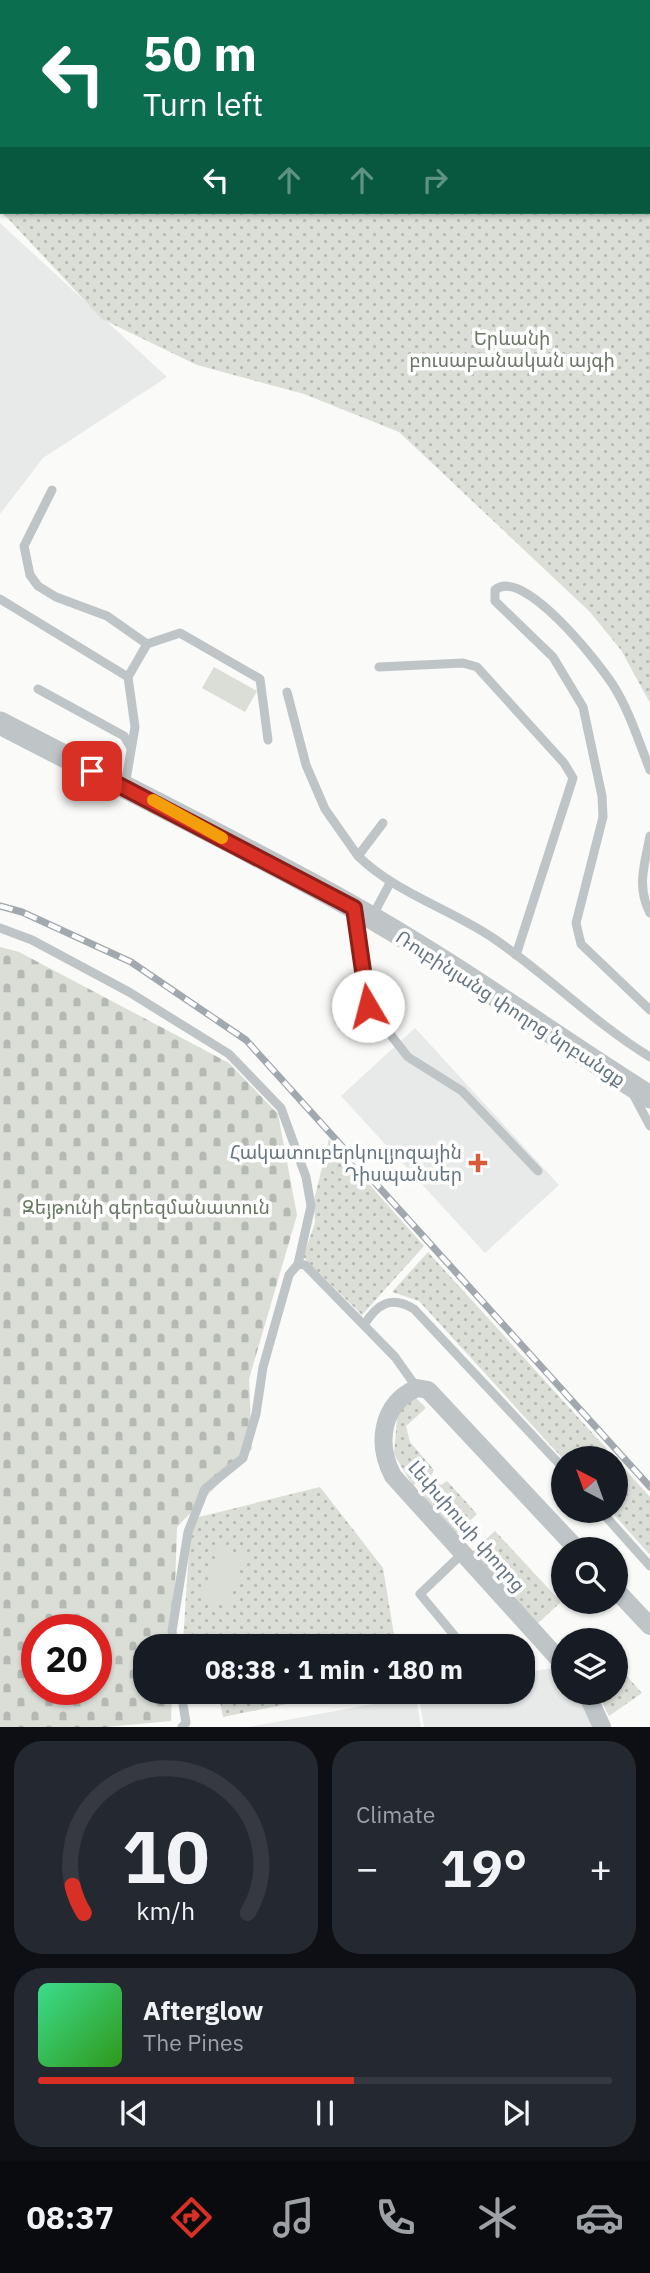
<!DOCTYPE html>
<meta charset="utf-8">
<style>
:root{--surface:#171b24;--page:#242831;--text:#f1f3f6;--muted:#9ea1a6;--line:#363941;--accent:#d93025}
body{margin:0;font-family:"IBM Plex Sans","Noto Sans Armenian",sans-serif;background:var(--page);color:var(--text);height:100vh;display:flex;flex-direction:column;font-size:26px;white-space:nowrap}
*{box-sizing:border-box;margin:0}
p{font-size:23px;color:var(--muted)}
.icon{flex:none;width:38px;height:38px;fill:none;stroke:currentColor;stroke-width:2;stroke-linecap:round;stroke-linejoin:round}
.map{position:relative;height:1727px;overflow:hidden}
.side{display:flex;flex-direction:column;gap:14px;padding:14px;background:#0d0f14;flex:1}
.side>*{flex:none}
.hud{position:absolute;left:0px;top:0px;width:651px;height:214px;box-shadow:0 2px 5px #0004;background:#0b6e4f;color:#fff;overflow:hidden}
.needle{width:46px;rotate:319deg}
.fabs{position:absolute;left:551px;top:1446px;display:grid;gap:14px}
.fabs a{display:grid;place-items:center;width:77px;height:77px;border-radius:50%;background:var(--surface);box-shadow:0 2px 5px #0004;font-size:35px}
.speed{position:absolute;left:21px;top:1614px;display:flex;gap:14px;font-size:35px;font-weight:700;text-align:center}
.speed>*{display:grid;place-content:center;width:91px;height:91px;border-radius:50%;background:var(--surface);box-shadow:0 2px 5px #0004;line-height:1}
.speed .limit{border:10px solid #d22;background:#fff;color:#111}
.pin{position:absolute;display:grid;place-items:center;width:60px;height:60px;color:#fff;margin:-30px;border-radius:14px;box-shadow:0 4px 10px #0006}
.me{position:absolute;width:77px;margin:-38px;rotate:352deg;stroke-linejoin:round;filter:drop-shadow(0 0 5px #0008)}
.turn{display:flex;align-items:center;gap:24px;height:147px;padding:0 28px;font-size:32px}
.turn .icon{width:91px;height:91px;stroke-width:2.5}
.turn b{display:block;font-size:49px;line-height:60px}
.lanes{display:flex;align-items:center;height:66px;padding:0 28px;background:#0003;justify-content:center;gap:35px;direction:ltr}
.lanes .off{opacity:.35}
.big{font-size:52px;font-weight:700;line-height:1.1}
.side .widget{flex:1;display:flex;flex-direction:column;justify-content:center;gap:10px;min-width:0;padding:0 24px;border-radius:28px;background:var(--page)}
.side .dial{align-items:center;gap:0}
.dial svg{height:182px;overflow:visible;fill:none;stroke:var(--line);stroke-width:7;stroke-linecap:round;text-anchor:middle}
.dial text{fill:var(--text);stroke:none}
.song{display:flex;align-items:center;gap:21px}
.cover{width:84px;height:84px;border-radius:10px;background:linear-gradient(135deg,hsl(150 70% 55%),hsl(110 70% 35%))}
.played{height:7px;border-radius:4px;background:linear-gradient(90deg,var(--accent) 55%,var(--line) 55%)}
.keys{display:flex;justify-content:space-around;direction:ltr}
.heat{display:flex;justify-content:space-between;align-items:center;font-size:38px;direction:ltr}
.side .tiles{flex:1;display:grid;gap:14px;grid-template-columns:1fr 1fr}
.widget:last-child{grid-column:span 2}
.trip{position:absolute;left:133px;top:1634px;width:402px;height:70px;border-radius:28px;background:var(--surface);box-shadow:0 2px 5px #0004;font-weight:700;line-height:70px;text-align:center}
.dock{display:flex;height:112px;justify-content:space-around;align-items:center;background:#090b0e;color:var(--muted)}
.dock .icon{width:49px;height:49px}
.dock .selected{color:var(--accent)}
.dock b{font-size:32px;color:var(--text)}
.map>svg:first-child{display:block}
</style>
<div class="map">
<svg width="650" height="1727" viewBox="0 0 650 1727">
<defs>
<pattern id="cemetery-stones" width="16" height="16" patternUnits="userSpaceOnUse" patternTransform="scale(1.75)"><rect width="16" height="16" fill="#daded7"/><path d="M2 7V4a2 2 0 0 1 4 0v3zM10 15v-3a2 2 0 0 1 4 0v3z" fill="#b5b9b4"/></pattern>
<pattern id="park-dots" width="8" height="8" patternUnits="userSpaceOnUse" patternTransform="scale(1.75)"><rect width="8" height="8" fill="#daded7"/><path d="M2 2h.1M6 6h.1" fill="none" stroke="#b5b9b4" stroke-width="1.8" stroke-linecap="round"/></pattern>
</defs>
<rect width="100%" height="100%" fill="#fafaf8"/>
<g fill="#e8e9e9">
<polygon points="0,223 167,377 43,458 0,514"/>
<polygon points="415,1028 559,1185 485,1253 341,1096"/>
<polygon points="559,1667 563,1672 564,1692 579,1692 593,1727 424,1727 418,1692 523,1692 523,1673"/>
<polygon points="416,1696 421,1727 249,1727"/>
</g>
<path fill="url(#cemetery-stones)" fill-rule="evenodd" d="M0 947 19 952 229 1063 278 1114 297 1215 249 1379 252 1449 177 1527 173 1647H145V1692H172L171 1721 107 1727H0ZM37 1629H96V1689H37Z"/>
<g fill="url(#park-dots)">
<polygon points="38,0 650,0 650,703 621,650 590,612 399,432 304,394 197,365 102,319 0,210 2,24 2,212 649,212 649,2 36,2"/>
<polygon points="329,1139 424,1246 362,1315 303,1257 315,1223 314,1200"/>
<polygon points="428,1252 615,1458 563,1459 419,1301 392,1292"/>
<polygon points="414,1396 426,1408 406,1426 410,1442 434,1470 431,1476 441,1485 447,1481 477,1514 455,1535 423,1498 426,1492 417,1482 413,1486 394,1454 397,1418 401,1408"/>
<polygon points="616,1459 650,1497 650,1555 610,1510 616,1510"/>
<polygon points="320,1487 383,1568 396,1647 202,1647 183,1643 191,1519"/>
<polygon points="495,1531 561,1602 538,1623 472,1552"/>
<polygon points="616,1664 642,1693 609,1716 597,1692 616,1692"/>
<polygon points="218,1692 347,1692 223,1717"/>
</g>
<g fill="#daded7">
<polygon points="214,667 257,691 245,712 202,688"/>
<polygon points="218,1548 244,1556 228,1607 202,1599"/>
</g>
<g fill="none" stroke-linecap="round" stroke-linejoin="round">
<g stroke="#bfc4c7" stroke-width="9">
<polyline points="52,490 24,546 30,575 38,586 56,597 107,616 147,644"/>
<polyline points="0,599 128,677"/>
<polyline points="379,667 463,663 477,667 564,763 573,778 516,955"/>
<polyline points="38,689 124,736 131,748"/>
<polyline points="287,692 306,765 325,809 358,856"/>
<path d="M650 770C639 742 629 710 613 685 598 662 523 566 495 590V601L553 657 583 707 602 796 603 817 576 923 581 944 650 1010"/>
<polyline points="125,786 135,727 128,677 147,644 180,633 260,679 268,740"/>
<path d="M383 823 358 856C397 894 451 909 496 940 550 977 593 1022 650 1057"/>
<path d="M650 836C645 863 636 887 650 913"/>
<polyline points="354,913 368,1006 408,1057 462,1091 538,1171"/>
<polyline points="372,917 390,883"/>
<polyline points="0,928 32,940 129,992 229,1054 281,1108 306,1177 311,1206 298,1264 289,1275 263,1367 256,1414 243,1458 205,1489 188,1532 172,1631 174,1647"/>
<polyline points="633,1094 650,1126"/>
<polyline points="298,1264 305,1265 395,1357 417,1388"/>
<path d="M364 1325C377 1304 391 1295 414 1309L564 1469"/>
<polyline points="600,1510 650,1566"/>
<polyline points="463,1553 420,1594 464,1647"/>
<polyline points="181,1692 186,1723 182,1727"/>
</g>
<g stroke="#bfc4c7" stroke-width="18">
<polyline points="616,1590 650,1626"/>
<path d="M564 1665 393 1476C376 1444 381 1404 417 1388L428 1390 577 1549"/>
<polyline points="586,1692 602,1727"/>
</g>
<path stroke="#bfc4c7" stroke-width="23" d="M0 723C117 784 236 842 351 906 455 964 550 1034 650 1097"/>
<g stroke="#a1a8ae" stroke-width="7">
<polyline id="rail" points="0,906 22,912 131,962 246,1040 650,1487"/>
</g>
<use href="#rail" stroke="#fff" stroke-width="4.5" stroke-dasharray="13" stroke-linecap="butt"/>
</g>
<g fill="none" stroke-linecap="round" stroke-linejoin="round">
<g stroke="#8d1f18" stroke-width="18">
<polyline id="route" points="92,771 354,908 368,1006"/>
</g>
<use href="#route" stroke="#d93025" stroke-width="12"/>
<polyline stroke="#f59e0b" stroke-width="12" points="153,800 222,838"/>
</g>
<path fill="#d95c38" stroke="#fff" stroke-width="2.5" d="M474.5 1152.5h7v7h7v7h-7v7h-7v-7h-7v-7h7z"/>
<g text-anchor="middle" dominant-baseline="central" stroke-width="7" stroke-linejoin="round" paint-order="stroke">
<g font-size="19" fill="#697965" stroke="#fff">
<text x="512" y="338">Երևանի<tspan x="512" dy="22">բուսաբանական այգի</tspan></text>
<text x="146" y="1207">Զեյթունի գերեզմանատուն</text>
</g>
<g font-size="19" fill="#667581" stroke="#fff">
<text transform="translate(511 1008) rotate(33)">Ռուբինյանց փողոց նրբանցք</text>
<text transform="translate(467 1526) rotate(49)">Լեփսիուսի փողոց</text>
</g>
<g font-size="19" fill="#667581" stroke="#fff" text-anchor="end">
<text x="462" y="1152">Հակատուբերկուլյոզային<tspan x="462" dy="22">Դիսպանսեր</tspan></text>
</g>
</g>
</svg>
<div class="fabs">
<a><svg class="needle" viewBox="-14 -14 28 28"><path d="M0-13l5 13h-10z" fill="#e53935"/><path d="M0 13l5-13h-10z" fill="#9ea1a6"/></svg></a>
<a><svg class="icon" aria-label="search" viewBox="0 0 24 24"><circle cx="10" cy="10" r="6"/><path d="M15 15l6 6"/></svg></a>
<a><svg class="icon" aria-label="layers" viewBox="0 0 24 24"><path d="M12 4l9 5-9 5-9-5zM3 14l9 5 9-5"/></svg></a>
</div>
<div class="speed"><div class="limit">20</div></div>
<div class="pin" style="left:92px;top:771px;background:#d93025"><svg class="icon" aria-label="arrive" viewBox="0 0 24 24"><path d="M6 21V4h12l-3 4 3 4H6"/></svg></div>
<svg class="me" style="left:368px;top:1006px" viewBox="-20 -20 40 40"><circle r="19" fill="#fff"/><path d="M0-13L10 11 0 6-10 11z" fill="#d93025"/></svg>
<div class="trip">08:38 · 1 min · 180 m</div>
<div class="hud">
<div class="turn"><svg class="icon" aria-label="left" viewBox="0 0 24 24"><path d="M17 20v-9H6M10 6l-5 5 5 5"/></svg><div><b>50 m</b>Turn left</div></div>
<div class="lanes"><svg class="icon" aria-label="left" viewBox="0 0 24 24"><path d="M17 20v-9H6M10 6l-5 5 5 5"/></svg><svg class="icon off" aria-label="ahead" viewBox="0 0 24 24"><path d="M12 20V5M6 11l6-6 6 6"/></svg><svg class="icon off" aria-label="ahead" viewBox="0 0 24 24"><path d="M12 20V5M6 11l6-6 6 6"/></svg><svg class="icon off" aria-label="right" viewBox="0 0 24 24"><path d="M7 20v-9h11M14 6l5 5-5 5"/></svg></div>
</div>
</div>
<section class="side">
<div class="tiles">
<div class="widget dial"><svg viewBox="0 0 100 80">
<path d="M14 69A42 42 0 1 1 86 69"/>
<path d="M14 69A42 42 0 0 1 9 57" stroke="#d93025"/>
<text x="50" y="56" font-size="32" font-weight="700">10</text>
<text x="50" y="72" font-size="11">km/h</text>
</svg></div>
<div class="widget"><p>Climate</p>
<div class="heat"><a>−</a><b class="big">19°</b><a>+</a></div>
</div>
<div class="widget">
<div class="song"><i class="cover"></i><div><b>Afterglow</b><p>The Pines</p></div></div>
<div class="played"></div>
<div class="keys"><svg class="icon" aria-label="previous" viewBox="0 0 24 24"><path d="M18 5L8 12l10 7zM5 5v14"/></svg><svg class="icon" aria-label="pause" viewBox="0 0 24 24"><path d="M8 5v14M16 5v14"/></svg><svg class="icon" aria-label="next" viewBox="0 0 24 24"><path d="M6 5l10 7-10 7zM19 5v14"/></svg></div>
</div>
</div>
</section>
<nav class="dock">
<b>08:37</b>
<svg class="icon selected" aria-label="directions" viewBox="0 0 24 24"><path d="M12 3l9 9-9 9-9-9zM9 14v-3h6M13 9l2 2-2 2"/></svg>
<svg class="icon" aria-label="music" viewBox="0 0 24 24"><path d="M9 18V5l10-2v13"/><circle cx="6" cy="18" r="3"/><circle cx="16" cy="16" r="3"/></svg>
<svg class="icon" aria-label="phone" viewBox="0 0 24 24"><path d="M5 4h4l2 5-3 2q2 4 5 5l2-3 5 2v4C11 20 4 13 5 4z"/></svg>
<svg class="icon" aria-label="climate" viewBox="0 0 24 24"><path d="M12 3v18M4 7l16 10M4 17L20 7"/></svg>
<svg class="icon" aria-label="car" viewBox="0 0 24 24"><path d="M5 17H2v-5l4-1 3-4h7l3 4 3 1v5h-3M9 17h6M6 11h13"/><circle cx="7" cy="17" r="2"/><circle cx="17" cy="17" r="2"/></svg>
</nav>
